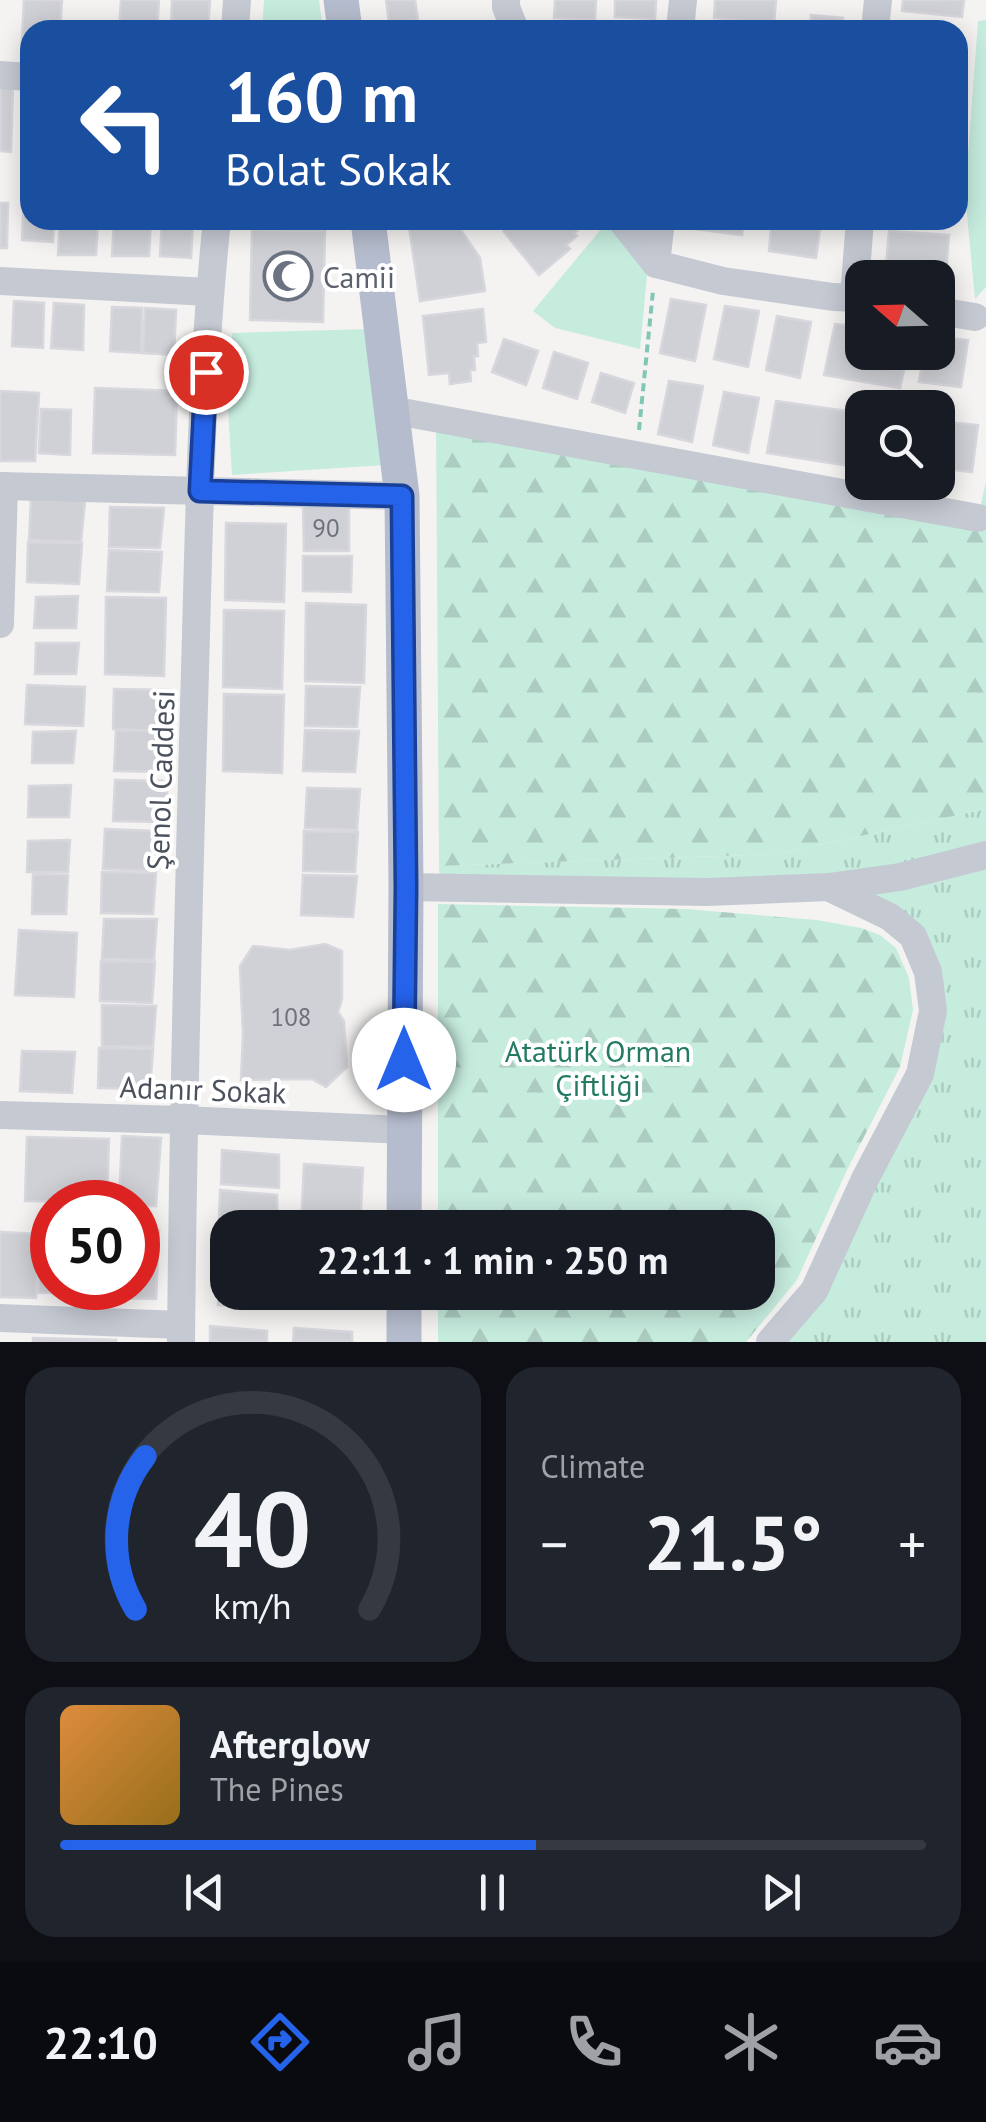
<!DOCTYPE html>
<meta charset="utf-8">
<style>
:root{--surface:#171b24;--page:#20242c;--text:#f1f3f6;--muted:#9ea1a6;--line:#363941;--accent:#2563eb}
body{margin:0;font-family:"PT Sans",sans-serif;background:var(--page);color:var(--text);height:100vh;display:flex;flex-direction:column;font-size:38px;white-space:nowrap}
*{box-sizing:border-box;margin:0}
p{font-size:32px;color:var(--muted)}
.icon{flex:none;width:55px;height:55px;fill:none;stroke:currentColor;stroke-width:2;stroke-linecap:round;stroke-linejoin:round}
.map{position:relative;height:1342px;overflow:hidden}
.drawer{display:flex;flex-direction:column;gap:25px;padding:25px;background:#0d0f14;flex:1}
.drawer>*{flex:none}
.hud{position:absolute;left:20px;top:20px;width:948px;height:210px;border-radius:30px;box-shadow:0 5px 25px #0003;background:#1a4fa0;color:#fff;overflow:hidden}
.needle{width:65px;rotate:290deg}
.fabs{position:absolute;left:845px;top:260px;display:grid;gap:20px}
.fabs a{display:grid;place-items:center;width:110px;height:110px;border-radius:20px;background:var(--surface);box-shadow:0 5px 25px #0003;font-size:50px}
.speed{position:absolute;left:30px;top:1180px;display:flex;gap:20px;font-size:50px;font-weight:700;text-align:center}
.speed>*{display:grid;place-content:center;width:130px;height:130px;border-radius:50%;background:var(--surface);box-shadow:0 5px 25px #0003;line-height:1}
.speed .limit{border:15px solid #d22;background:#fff;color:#111}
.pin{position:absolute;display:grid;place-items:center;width:85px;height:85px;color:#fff;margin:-42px;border:5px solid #fff;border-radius:50%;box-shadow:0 2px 10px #0007}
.me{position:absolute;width:110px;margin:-55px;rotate:0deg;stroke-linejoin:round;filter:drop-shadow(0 0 8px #0008)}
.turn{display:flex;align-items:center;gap:35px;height:210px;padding:0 40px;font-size:45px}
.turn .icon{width:130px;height:130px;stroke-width:2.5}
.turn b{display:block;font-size:70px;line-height:85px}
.big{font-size:75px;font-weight:800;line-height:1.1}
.drawer .card{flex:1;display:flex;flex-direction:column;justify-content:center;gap:15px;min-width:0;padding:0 35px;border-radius:30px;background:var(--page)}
.drawer .dial{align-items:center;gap:0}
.dial svg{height:260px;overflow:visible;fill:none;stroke:var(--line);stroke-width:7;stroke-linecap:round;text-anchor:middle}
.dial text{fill:var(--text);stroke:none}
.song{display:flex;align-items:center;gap:30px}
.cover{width:120px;height:120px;border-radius:15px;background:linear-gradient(135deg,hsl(30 70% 55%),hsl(40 70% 35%))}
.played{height:10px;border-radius:5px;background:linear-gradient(90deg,var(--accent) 55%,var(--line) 55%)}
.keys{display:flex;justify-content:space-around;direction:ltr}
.heat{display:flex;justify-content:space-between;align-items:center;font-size:55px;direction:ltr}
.drawer .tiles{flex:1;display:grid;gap:25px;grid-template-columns:1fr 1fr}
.card:last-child{grid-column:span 2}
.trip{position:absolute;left:210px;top:1210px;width:565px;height:100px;border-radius:30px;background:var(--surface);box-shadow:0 5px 25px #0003;font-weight:800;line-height:100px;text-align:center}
.tab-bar{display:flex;height:160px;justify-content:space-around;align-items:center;background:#090b0e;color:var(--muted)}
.tab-bar .icon{width:70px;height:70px}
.tab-bar .on{color:var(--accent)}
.tab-bar b{font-size:45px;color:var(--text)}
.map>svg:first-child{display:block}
</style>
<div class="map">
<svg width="986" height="1342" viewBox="0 0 986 1342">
<defs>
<pattern id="grass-tufts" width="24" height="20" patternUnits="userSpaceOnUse" patternTransform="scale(2.5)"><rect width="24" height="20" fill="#c6ecde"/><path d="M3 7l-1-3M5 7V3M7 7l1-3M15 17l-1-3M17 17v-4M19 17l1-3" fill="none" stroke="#acccc1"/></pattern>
<pattern id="forest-firs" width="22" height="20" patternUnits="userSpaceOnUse" patternTransform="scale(2.5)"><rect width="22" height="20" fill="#c6ecde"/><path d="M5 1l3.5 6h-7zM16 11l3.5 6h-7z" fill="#acccc1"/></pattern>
</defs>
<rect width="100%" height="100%" fill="#f4f3f2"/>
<polygon fill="url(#grass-tufts)" points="986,809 986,1342 770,1342 814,1291 933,1011 912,935 829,887 440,887 439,866 777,854"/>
<g fill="url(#forest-firs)">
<polygon points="436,418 978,517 986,482 986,809 777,854 439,866"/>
<polygon points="438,904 686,909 817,920 861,928 880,935 896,948 909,978 913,1010 900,1067 847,1170 797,1280 746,1342 438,1342 438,1293 758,1292 758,1228 438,1227"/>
</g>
<g fill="#c6ecde">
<polygon points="264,0 319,0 323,30 262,30"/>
<polygon points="986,20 986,287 975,299 965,194 978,21"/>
<polygon points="607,222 648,266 640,349 555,328 533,311"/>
<polygon points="369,329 385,465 232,475 228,408 232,333"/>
</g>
<g fill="#d0d1d6" stroke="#d7d7dd" stroke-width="2.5">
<polygon points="24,0 62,0 60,30 30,30 30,41 22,41"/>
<polygon points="121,0 159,0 157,30 119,30"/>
<polygon points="172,0 210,0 208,30 171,30"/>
<polygon points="386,0 415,0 418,20 389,23"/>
<polygon points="555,0 596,0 595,20 554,18"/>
<polygon points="615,0 656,0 655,19 615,17"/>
<polygon points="715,0 776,0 774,24 714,18"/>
<polygon points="903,0 964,0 962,17 902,11"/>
<polygon points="811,15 843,18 842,30 810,30"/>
<polygon points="0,87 13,87 11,152 0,151"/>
<polygon points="24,93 30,93 30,157 22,157"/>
<polygon points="24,195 30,195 30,220 54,220 53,242 22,240"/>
<polygon points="0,203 8,203 7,248 0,248"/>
<polygon points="60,220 98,220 96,255 58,255"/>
<polygon points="114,220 151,220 149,256 112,256"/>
<polygon points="162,220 193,220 191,258 160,256"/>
<polygon points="408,220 454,220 480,258 485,291 420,301"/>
<polygon points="501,220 591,220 574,233 577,236 566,245 570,249 539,275 504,232"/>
<polygon points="696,220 744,220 742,235 695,229"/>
<polygon points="772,220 821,221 816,258 769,251"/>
<polygon points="252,230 325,231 323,322 250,320"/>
<polygon points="889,231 949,235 946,272 886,267"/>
<polygon points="671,299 706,305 695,361 660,353"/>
<polygon points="14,301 44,303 43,348 12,346"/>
<polygon points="54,303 84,305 83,350 51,348"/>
<polygon points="725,306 759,311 748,367 714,359"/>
<polygon points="112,307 142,308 141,353 110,351"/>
<polygon points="145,308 176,310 174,355 143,353"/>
<polygon points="483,309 486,342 477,343 478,356 474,356 475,370 470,370 471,381 450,384 449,373 429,375 423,316"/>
<polygon points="777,316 811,322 800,378 766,370"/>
<polygon points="835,324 862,327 862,352 908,352 900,388 824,375"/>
<polygon points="938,337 968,340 961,387 919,382 924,352 938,352"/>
<polygon points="504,339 538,351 526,385 492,372"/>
<polygon points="554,352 588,363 577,399 543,388"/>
<polygon points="601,373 634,383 625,413 592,402"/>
<polygon points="669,381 703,386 692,442 658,434"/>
<polygon points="95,388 177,391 175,455 93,453"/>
<polygon points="0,391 39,393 35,461 0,461"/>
<polygon points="724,392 759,398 748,453 713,445"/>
<polygon points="776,401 862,413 862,468 767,453"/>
<polygon points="41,409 71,410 70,455 39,453"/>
<polygon points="938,421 978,425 972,472 938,468"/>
<polygon points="31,500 85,501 81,542 29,540"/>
<polygon points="303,504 349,504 349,551 304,551"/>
<polygon points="110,507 164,508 160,548 109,547"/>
<polygon points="226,523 286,524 284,602 225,600"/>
<polygon points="28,542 82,543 79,584 27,582"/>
<polygon points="109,550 162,552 159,592 107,591"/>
<polygon points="303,556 352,556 351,592 303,591"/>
<polygon points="78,596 76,628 34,628 36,597"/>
<polygon points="106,597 166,598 164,676 105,674"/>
<polygon points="306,603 366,605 364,683 305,681"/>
<polygon points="224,610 284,611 282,689 223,687"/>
<polygon points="36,643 79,643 76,674 35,674"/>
<polygon points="27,685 85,687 83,726 25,724"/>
<polygon points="306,686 360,687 357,727 305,726"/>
<polygon points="114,689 168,690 164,731 113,729"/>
<polygon points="224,694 284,695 282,773 223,771"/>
<polygon points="116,730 169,731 166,772 114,771"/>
<polygon points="305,730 359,731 355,772 303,771"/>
<polygon points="76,731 73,763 32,763 33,732"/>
<polygon points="115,780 168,781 165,822 113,821"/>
<polygon points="71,785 69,817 28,817 29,786"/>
<polygon points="307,788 360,789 357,830 305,828"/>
<polygon points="105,829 157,831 156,871 103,869"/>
<polygon points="304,831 358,832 355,872 303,871"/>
<polygon points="70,840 68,872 27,872 28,841"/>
<polygon points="102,872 156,873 153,914 101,913"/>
<polygon points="33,874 68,875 66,914 32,914"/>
<polygon points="303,875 357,876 353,917 301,915"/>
<polygon points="104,919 157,919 154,960 102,959"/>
<polygon points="19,930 77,933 74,997 15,995"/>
<polygon points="325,944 342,951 342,999 338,1012 344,1021 347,1067 326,1087 312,1079 241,1080 243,1034 240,966 253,946 290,950"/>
<polygon points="101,961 155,962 152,1003 100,1001"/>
<polygon points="102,1005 156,1006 153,1047 102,1046"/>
<polygon points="99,1048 153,1049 150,1089 98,1088"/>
<polygon points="22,1051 75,1052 72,1093 20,1091"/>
<polygon points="122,1136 161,1138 156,1206 138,1206 138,1202 119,1202"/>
<polygon points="27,1137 109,1139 107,1202 25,1201"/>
<polygon points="222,1150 279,1155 279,1188 221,1184"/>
<polygon points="304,1164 363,1168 360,1228 301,1228"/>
<polygon points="220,1190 277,1195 278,1228 219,1223"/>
<polygon points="138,1229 159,1230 156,1299 118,1298 118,1288 138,1288"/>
<polygon points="0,1232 39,1234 36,1298 0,1297"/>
<polygon points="217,1234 228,1235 228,1269 217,1268"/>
<polygon points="40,1243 52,1243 52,1288 70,1288 70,1292 38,1293"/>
<polygon points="219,1271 228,1272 228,1292 276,1292 276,1309 218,1305"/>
<polygon points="286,1292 345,1292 344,1309 285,1307"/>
<polygon points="210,1326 267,1331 267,1342 210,1342"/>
<polygon points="294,1328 352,1332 352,1342 293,1342"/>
<polygon points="33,1338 116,1340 116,1342 33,1342"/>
</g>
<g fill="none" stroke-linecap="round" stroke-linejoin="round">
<polyline stroke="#81c7b5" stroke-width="4" stroke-dasharray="8 5" stroke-linecap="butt" points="639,430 653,291"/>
<g stroke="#c5c9d2" stroke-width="28">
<polyline points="506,0 506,7 515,30"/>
<polyline points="235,30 237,0"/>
<polyline points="680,30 683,0"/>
<polyline points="875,30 878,0"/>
<polyline points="0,75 30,77"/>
<polyline points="621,220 656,264 723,281 833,297 862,298"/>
<polyline points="656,264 661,220"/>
<polyline points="0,281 209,292"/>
<polyline points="854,297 860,220"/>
<polyline points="938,311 975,317"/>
<polyline points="391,410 978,518"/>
<polyline points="0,486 402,496"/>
<polyline points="0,624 4,486"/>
<polyline points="406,887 707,892 829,887 900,877 986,855"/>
<polyline points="0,1115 183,1120 404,1130"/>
<polyline points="0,1318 181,1325"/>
<path d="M181 1342C183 1130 188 917 194 705 199 543 200 381 217 220"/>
<polyline points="770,1342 814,1291 865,1179 920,1074 933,1011 928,972 913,936 890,917 830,888"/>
</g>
<g stroke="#b5bccd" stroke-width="35">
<polyline points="341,0 345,30"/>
<polyline points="368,220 402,496 406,887 404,1228"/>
<polyline points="404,1292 404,1342"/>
</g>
</g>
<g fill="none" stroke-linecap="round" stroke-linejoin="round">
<g stroke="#184099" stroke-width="25">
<polyline id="route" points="206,372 200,491 402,496 406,887 404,1060"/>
</g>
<use href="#route" stroke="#2563eb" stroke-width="18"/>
</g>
<defs>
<g id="mosque-ring" transform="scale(2.5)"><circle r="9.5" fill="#fff" stroke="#6b7280" stroke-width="1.5"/><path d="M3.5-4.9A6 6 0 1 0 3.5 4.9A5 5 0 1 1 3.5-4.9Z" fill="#6b7280"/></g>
</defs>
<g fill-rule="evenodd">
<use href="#mosque-ring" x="288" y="276"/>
</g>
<g text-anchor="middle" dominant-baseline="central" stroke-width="8" stroke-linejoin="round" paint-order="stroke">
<g font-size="25" fill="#6d717c">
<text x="326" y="528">90</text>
<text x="291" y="1017">108</text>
</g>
<g font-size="30" fill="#5b616d" stroke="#fff" text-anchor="start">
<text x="323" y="276">Camii</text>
</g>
<g font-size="30" fill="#4c515e" stroke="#fff">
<text transform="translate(160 780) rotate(-88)">Şenol Caddesi</text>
<text transform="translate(203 1089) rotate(2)">Adanır Sokak</text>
</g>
<g font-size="30" fill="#227a62" stroke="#fff">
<text x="598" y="1050">Atatürk Orman<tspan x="598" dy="34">Çiftliği</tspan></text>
</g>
</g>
</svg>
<div class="fabs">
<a><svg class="needle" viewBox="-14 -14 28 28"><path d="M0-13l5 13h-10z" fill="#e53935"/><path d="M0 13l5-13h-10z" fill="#9ea1a6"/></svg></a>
<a><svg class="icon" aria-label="search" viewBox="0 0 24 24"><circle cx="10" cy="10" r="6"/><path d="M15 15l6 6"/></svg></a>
</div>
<div class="speed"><div class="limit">50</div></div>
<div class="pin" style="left:206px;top:372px;background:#d93025"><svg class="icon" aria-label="arrive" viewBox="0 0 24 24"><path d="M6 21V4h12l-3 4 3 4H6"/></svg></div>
<svg class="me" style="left:404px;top:1060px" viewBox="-20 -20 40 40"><circle r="19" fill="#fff"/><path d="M0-13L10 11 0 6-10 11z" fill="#2563eb"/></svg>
<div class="trip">22:11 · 1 min · 250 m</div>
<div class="hud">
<div class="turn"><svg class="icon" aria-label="left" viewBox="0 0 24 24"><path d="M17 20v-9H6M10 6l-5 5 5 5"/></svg><div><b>160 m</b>Bolat Sokak</div></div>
</div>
</div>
<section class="drawer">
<div class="tiles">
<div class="card dial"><svg viewBox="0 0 100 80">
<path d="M14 69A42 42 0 1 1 86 69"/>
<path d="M14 69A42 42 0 0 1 17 22" stroke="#2563eb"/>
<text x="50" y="56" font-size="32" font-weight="700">40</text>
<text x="50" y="72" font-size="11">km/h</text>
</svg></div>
<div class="card"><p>Climate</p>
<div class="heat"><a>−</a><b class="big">21.5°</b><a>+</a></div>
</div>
<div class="card">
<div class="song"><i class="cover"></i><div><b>Afterglow</b><p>The Pines</p></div></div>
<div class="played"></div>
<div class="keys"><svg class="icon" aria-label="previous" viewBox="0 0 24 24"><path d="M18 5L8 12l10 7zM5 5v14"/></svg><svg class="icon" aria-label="pause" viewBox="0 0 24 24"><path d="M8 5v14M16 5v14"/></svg><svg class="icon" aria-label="next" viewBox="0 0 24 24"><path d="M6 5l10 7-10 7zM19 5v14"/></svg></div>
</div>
</div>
</section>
<nav class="tab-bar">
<b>22:10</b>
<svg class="icon on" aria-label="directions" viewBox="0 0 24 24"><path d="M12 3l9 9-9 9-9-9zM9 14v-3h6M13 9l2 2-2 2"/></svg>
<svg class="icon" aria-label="music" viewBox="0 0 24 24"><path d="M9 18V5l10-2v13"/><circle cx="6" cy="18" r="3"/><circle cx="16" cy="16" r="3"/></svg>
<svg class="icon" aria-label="phone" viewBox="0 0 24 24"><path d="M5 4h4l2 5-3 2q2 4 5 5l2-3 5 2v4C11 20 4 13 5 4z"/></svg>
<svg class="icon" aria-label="climate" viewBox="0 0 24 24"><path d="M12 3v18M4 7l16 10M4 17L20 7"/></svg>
<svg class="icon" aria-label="car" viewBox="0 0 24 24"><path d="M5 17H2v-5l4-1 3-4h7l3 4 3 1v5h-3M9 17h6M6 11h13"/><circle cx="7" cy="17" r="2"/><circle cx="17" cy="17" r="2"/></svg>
</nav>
